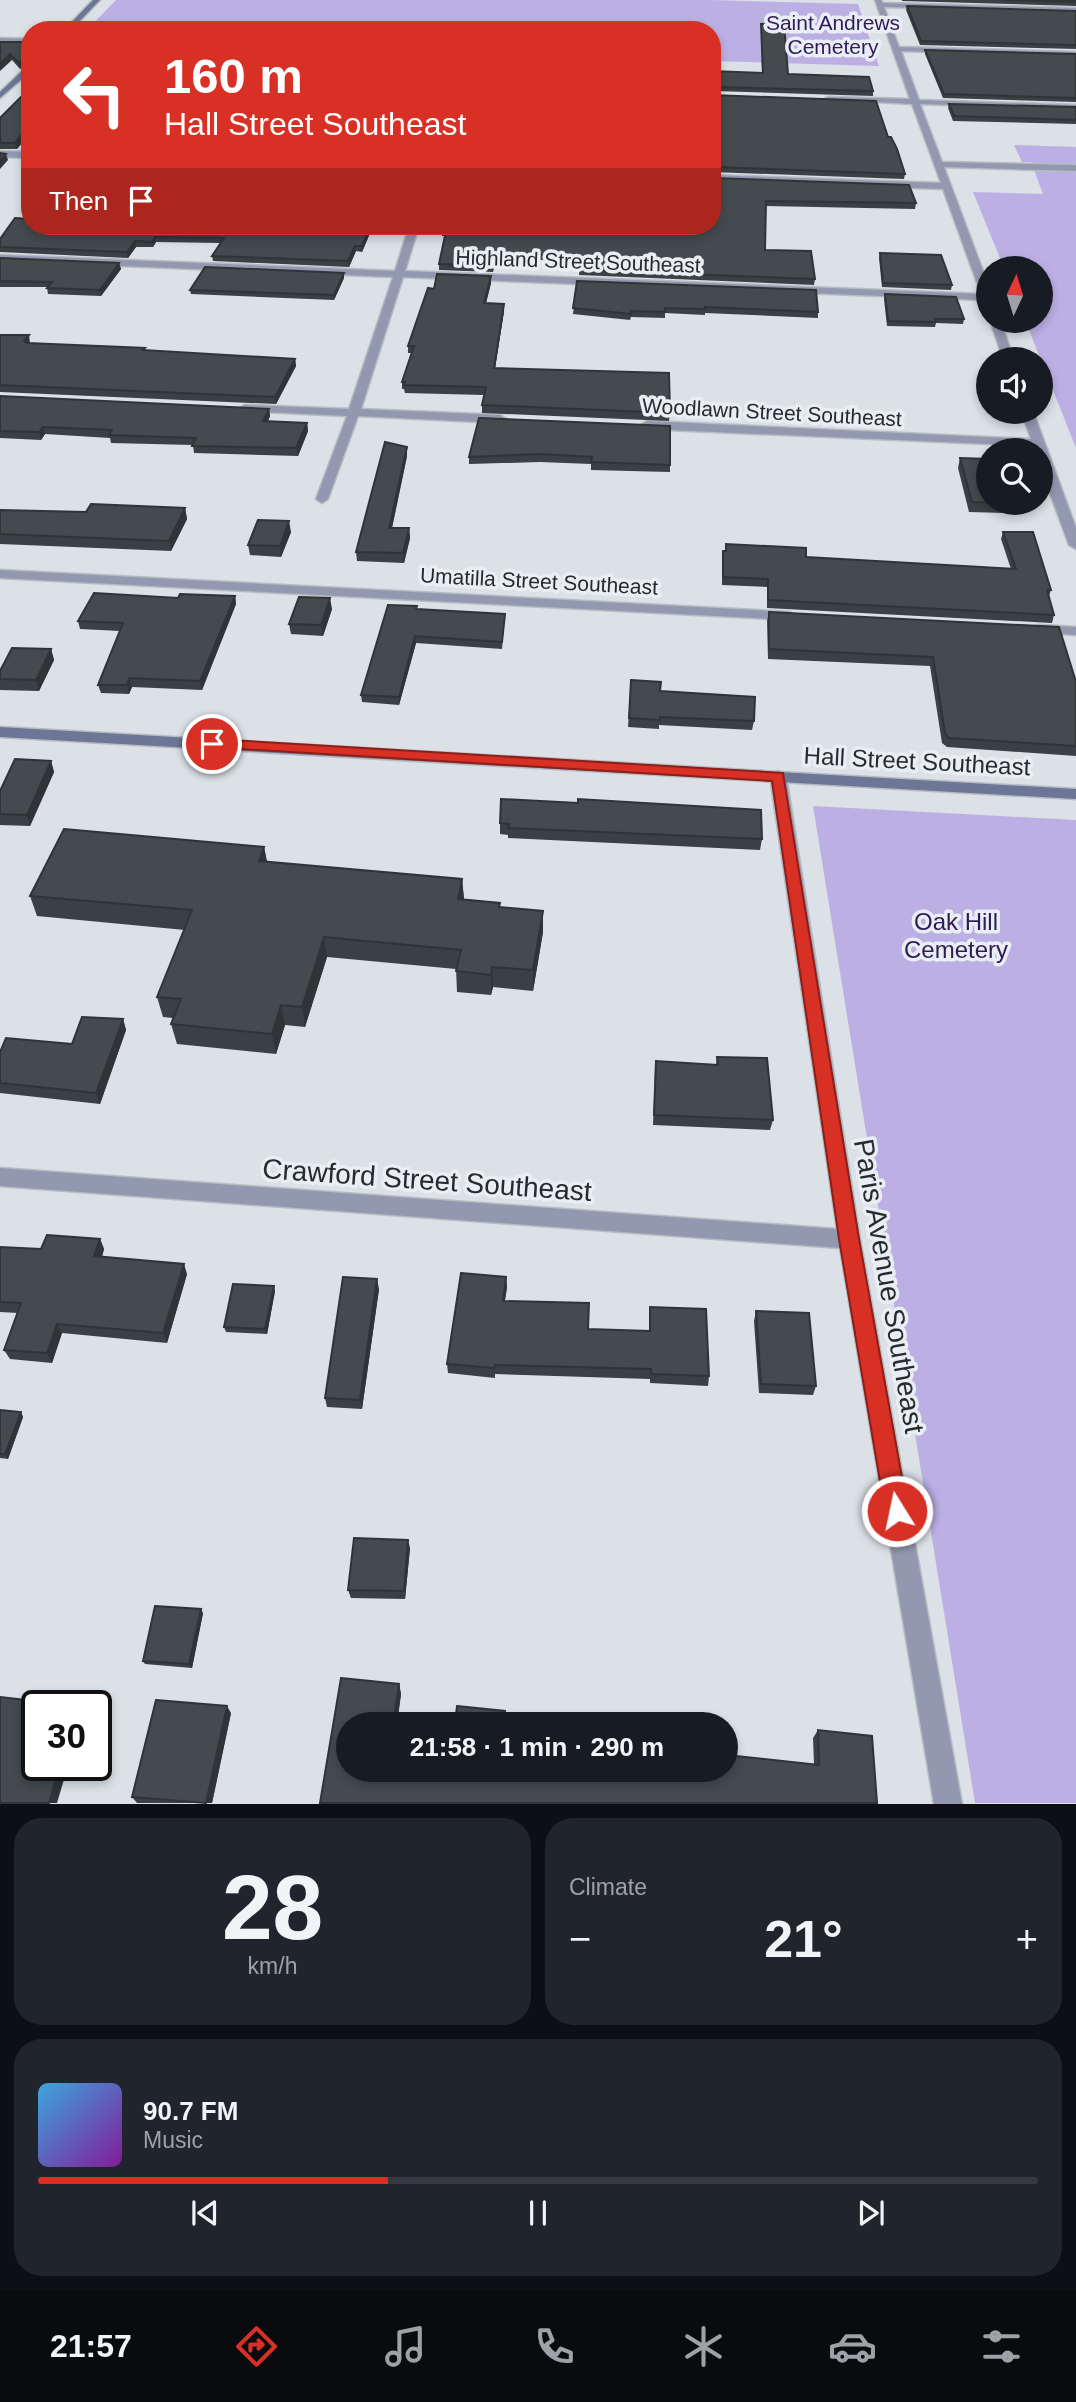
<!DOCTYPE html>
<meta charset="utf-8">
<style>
:root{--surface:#171b24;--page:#20242c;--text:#f1f3f6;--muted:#9ea1a6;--line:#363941;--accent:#d93025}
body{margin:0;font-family:Arial,sans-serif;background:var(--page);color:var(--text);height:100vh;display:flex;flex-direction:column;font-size:26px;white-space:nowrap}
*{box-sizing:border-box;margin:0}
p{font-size:23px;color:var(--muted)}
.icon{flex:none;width:38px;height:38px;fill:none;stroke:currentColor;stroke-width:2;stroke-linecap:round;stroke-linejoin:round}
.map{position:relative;height:1804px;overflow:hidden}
.details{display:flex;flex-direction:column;gap:14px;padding:14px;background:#0d0f14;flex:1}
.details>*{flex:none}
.hud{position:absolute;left:21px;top:21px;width:700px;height:214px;border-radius:28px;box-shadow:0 4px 10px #0003;background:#d93025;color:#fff;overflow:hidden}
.needle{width:46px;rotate:4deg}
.buttons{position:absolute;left:976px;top:256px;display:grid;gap:14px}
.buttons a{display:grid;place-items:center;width:77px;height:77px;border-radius:50%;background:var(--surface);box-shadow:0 4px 10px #0003;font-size:35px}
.speed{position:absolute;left:21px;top:1690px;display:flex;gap:14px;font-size:35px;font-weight:700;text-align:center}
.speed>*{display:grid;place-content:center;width:91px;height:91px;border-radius:50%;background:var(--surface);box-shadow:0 4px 10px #0003;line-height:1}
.speed .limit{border:4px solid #111;border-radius:10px;background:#fff;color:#111}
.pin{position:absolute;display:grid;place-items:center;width:60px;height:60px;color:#fff;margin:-30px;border:4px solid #fff;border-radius:50%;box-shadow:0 2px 7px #0007}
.me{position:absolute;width:77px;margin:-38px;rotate:350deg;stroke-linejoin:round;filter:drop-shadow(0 0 5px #0008)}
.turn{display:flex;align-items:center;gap:24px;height:147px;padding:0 28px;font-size:32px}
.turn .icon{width:91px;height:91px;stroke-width:2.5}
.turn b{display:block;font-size:49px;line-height:60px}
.then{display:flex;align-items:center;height:66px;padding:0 28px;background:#0003;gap:14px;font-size:26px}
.big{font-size:52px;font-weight:700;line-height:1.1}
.details .card{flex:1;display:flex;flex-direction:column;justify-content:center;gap:10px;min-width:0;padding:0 24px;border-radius:28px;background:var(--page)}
.details .dial{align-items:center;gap:0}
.dial b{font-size:91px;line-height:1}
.song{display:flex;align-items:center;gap:21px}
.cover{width:84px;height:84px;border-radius:10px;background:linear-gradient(135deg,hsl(200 70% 55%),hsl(290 70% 35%))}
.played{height:7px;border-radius:4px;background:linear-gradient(90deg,var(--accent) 35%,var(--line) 35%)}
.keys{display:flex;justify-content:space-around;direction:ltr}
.heat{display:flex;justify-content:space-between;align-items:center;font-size:38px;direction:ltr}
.details .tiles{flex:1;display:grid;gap:14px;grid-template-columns:1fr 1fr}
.card:last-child{grid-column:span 2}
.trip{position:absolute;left:336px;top:1712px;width:402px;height:70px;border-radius:35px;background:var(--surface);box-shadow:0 4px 10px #0003;font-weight:700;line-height:70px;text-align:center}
.tabs{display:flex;height:112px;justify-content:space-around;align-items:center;background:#090b0e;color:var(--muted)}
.tabs .icon{width:49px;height:49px}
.tabs .on{color:var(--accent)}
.tabs b{font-size:32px;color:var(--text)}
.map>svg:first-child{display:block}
</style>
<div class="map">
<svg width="1076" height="1804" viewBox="0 0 1076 1804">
<rect width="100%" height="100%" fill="#dbe1e7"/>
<g fill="#bcafe4">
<polygon points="116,0 709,0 858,4 879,66 712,61 712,30 87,30"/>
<polygon points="1014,145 1076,147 1076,448 1025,320 1041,320 1041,268 1004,268 973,192 1043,194 1031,162 1022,162"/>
<polygon points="813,806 1076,820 1076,1803 975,1803"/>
</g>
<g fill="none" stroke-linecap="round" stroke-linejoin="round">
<g stroke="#b7bcc2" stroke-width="3">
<g id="street">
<polygon points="875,0 881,0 883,3 1076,8 1076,12 884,7 899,47 1076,52 1076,56 901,51 919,100 1076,105 1076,109 920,104 942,162 1076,165 1076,171 944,167 989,287 989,305 983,300 403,277 361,409 500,415 506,419 500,423 358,416 328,499 322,503 316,499 347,416 245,411 239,408 245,405 349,409 393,277 0,261 0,255 395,271 409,226 419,226 405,271 981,294 943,189 712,181 712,175 941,183 912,104 824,99 828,97 910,99"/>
<polygon points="0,38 30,39 30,43 0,42"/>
<polygon points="0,151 30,152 30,158 0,157"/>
<polygon points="990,320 1000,320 1014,359 1003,359"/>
<polygon points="1021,411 1033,411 1076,528 1076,549 1069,545 1041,469 1041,450 1035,450 1034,446 647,429 641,425 647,421 1031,439"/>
<polygon points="0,570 790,612 797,616 790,620 0,578"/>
<polygon points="1038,625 1076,627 1076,635 1033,632 1031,629"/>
<polygon points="778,771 786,776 860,1239 962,1804 934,1804 840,1248 0,1186 0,1168 837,1229 770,776"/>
</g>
</g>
<g stroke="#b7bcc2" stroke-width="3">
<g id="secondary">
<polygon points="93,0 100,0 71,30 64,30"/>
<polygon points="27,66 30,66 30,72 0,98 0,92"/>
<polygon points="0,727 1076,789 1076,799 0,737"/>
</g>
</g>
<use href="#street" fill="#9298af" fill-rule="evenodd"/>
<use href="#secondary" fill="#6d7696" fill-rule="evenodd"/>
</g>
<g fill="#3a4043">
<polygon points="902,0 1076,0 1076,6 902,1"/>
<polygon points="907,6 1076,11 1076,49 920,45 906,10"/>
<polygon points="761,24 788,74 873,91 873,96 712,91 712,71 762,73"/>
<polygon points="0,42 30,42 30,64 25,64 20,69 12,60"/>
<polygon points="925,50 1076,54 1076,102 943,98 925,54"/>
<polygon points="30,88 30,143 22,143 17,149 0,149 0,118"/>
<polygon points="712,95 888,137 905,174 904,179 712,172"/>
<polygon points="949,104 1076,107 1076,124 953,121 948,108"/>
<polygon points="712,178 916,203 915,209 766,206 765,250 815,279 814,285 579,275 580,263 546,260 497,259 493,272 439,270 439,264 445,236 442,236 442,231"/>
<polygon points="30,226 373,226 362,252 356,251 349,267 213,261 212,256 221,243 156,242 153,247 136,247 128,258 0,252 0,239"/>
<polygon points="880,253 952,285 951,290 882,287 879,258"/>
<polygon points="0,258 119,263 121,269 101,296 48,294 47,288 48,287 0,287"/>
<polygon points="491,276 491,283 486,303 504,311 495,368 670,413 669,421 482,413 482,405 484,395 405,393 404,389 402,389 402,382 412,353 408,353 408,346 434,289"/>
<polygon points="344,278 334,300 191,294 190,290"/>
<polygon points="577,281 818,312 818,318 705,313 705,315 665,313 665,318 631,317 630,320 573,314"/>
<polygon points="885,294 964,319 963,324 936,323 935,327 887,326 884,299"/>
<polygon points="0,335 30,343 295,359 296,366 276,404 0,392"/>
<polygon points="0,396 269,409 270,416 268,421 307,423 308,431 298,456 194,453 193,445 111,443 110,438 45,434 41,440 0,438"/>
<polygon points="479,418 670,465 670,472 591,470 591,464 540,462 469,464 469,457"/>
<polygon points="407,456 392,528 409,528 410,538 404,563 357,561 356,552"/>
<polygon points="960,458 1007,503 1005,513 969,512 958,468"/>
<polygon points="185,508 187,519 171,551 0,544 0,510 86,512"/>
<polygon points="291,532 281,557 250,555 248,545"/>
<polygon points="1003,532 1051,590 1049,596 1054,615 1052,623 767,608 767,587 722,585 722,559 723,551 725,551 726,544 806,557 1011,569 1001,539"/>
<polygon points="235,596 236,604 202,690 132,687 129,694 101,693 98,685 120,631 80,629 78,621 178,598"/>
<polygon points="417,606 417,609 505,614 502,649 416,643 399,705 362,702 361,695"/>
<polygon points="332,609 323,636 291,634 289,624"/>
<polygon points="769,612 1076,682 1076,756 947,747 942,743 930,666 768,659 767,621"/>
<polygon points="51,649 54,660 39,691 0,690 0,671"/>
<polygon points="631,680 660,691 754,721 752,730 659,725 659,729 628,727"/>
<polygon points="51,761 54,772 30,826 0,825 0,791"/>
<polygon points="500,823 762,839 760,850 508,838 508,835 500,834"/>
<polygon points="264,847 267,862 462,879 464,899 500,903 500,908 543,932 533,991 493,987 491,995 457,992 456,969 327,957 305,1027 285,1025 276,1054 177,1044 171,1024 173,1018 163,1017 157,997 185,930 37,916 30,896"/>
<polygon points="123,1019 126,1030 100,1104 0,1093 0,1052 72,1044"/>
<polygon points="717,1057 773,1120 770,1130 653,1125 655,1071 716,1065"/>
<polygon points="100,1239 104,1249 102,1257 187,1274 167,1343 62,1333 52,1363 10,1359 4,1350 18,1313 0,1312 0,1247 41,1249"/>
<polygon points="506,1277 507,1287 505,1301 588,1329 649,1331 650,1307 709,1376 708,1386 650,1383 650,1379 495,1374 495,1378 448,1373 447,1364"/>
<polygon points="379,1289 362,1409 327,1407 325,1398"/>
<polygon points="275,1291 267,1334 226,1332 224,1327"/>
<polygon points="756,1311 816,1386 813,1395 759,1393 754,1321"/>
<polygon points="0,1410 21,1412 23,1417 8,1459 0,1458"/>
<polygon points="410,1548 405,1599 351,1598 348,1590"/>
<polygon points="203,1613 192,1668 145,1664 143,1661"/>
<polygon points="341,1678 399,1684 401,1694 397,1724 348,1724 348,1769 726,1769 726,1748 736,1749 736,1756 814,1764 813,1738 818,1730 872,1736 877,1803 320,1803"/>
<polygon points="231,1713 212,1803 137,1803 132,1797"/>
</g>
<g fill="#303437">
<polygon points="10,54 12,60 0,71 0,64"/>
<polygon points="24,58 25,64 20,69 19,63"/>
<polygon points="20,136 22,143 17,149 15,143"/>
<polygon points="6,154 8,160 0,169 0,161"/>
<polygon points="371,226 373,226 362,252 362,246"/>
<polygon points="155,237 156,242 153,247 152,242"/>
<polygon points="135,241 136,247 128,258 127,252"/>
<polygon points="355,246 356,251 349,267 348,261"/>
<polygon points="119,263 121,269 101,296 100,290"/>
<polygon points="344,273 344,278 334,300 334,295"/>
<polygon points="491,276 491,283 484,311 484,303"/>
<polygon points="504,304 504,311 494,375 494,368"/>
<polygon points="29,335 30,343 26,348 24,341"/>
<polygon points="295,359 296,366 276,404 275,397"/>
<polygon points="269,409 270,416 264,429 263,421"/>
<polygon points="307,423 308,431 298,456 296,448"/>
<polygon points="43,427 45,434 41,440 39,432"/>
<polygon points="407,447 407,456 390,537 389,528"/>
<polygon points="185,508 187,519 171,551 169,541"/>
<polygon points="289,521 291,532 281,557 280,546"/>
<polygon points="409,528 410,538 404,563 403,553"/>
<polygon points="235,596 236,604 202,690 200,681"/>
<polygon points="330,598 332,609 323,636 321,625"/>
<polygon points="415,636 416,643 399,705 399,697"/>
<polygon points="51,649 54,660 39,691 36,680"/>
<polygon points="129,678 132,687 129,694 127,685"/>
<polygon points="51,761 54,772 30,826 27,815"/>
<polygon points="264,847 268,867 259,861"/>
<polygon points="462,879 464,899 458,899"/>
<polygon points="543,911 543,932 533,991 533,970"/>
<polygon points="324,937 327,957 305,1027 302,1007"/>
<polygon points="492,967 493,987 491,995 491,975"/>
<polygon points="281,1005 285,1025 276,1054 272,1034"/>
<polygon points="123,1019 126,1030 100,1104 96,1093"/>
<polygon points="100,1239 104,1249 99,1266 94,1256"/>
<polygon points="184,1264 187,1274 167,1343 163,1333"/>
<polygon points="506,1277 507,1287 503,1311 503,1301"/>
<polygon points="377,1279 379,1289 362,1409 360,1400"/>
<polygon points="274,1286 275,1291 267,1334 265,1329"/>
<polygon points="57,1324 62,1333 52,1363 47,1353"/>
<polygon points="21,1412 23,1417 8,1459 5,1454"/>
<polygon points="408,1540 410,1548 405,1599 404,1591"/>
<polygon points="201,1609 203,1613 192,1668 189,1664"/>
<polygon points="399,1684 401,1694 397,1724 393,1724"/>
<polygon points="227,1706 231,1713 212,1803 206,1803"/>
<polygon points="60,1766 68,1766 57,1803 49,1803"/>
</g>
<g fill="#444a4e" stroke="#303437" stroke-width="2">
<polygon points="1003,0 1076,0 1076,2"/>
<polygon points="907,6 1076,11 1076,45 921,41"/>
<polygon points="784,23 788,74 869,77 873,91 712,87 712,71 763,73 761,24"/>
<polygon points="0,42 30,42 30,58 24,58 19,63 10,54 0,64"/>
<polygon points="925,50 1076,54 1076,98 944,94"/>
<polygon points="30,88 30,137 20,136 15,143 0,143 0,118"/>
<polygon points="712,95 876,101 888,137 891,137 897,149 905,174 713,167 712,169"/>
<polygon points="949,104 1076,107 1076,120 954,116"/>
<polygon points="0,153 6,154 0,161"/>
<polygon points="712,178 909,185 916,203 766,201 765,250 811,251 815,279 579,270 581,257 546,255 496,253 493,266 439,264 446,231 442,231 444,226 712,226"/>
<polygon points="15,218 30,219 30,226 371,226 362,246 355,246 348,261 212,256 224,238 155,237 152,242 135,241 127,252 0,247 0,239"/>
<polygon points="880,253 941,255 952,285 883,283"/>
<polygon points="0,258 119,263 100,290 47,288 52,282 0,281"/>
<polygon points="205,267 344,273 334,295 190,290"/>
<polygon points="437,274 491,276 484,303 504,304 494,368 669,373 670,413 482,405 486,387 404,385 405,382 402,382 414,346 408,346 428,288 434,289"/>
<polygon points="577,281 816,290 818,312 705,307 705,309 665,308 665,312 631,311 631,314 573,308"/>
<polygon points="885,294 956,297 964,319 935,319 936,322 888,321"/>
<polygon points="0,335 29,335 24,341 27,343 145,348 143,350 295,359 275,397 0,385"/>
<polygon points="0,396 269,409 263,421 307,423 296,448 192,446 196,438 109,435 112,430 43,427 39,432 0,431"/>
<polygon points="479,418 670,426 670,465 591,462 592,457 540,454 469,457"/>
<polygon points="385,442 407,447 389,528 409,528 403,553 356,552"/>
<polygon points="960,458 989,459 989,502 1007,503 972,502"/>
<polygon points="91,504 185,508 169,541 0,534 0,510 86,512"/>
<polygon points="258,520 289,521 280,546 248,545"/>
<polygon points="1003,532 1033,532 1051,590 1047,590 1054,615 768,600 768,579 723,577 723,551 726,551 726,544 806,548 806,557 1016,569"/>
<polygon points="94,593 178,598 180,594 235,596 200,681 129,678 127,685 98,685 123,623 78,621"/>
<polygon points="299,597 330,598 321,625 289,624"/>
<polygon points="388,605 417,606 416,609 505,614 502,642 415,636 399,697 361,695"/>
<polygon points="769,612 1059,627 1076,682 1076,746 949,738 945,733 933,657 769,649"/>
<polygon points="12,648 51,649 36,680 0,679 0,671"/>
<polygon points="631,680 661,682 660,691 755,697 754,721 660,717 660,720 629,718"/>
<polygon points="15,759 51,761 27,815 0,814 0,791"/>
<polygon points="501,799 578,803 578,799 761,810 762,839 508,828 509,824 500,823"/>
<polygon points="64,829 264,847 259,861 462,879 458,899 500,903 499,907 543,911 533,970 492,967 491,975 456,971 461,950 324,937 302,1007 281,1005 272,1034 171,1024 181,999 157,997 192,910 30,896"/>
<polygon points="82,1017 123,1019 96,1093 0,1083 0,1052 6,1038 72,1044"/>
<polygon points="717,1057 767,1058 773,1120 654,1115 656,1061 718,1065"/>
<polygon points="47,1235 100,1239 94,1256 184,1264 163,1333 57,1324 47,1353 4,1350 21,1303 0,1302 0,1247 41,1249"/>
<polygon points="461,1273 506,1277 503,1301 589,1303 588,1329 650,1331 650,1307 706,1309 709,1376 651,1374 651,1369 495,1365 494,1368 447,1364"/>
<polygon points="343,1277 377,1279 360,1400 325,1398"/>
<polygon points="233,1284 274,1286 265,1329 224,1327"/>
<polygon points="756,1311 809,1313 816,1386 761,1384"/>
<polygon points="0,1410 21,1412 5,1454 0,1454"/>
<polygon points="354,1538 408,1540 404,1591 348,1590"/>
<polygon points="155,1606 201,1609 189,1664 143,1661"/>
<polygon points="341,1678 399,1684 393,1724 348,1724 348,1769 726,1769 726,1748 736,1749 736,1756 819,1765 818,1730 872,1736 877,1803 320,1803"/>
<polygon points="0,1697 78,1706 37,1706 37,1766 60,1766 49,1803 0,1803"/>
<polygon points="156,1700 227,1706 206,1803 132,1797"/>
<polygon points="457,1706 505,1711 504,1724 455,1724"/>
</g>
<polygon fill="#d93025" stroke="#8d1f18" stroke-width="2" points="212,739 783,773 859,1239 908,1511 905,1519 897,1522 889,1519 885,1511 839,1239 772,781 207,747 207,741"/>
<g text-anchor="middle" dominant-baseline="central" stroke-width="7" stroke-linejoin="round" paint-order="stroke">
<g font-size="21" fill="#321b59" stroke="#e8eef4">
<text x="833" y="22">Saint Andrews<tspan x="833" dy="24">Cemetery</tspan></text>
</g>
<g font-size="21" fill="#282a2d" stroke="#e8eef4">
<text transform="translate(578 261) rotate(2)">Highland Street Southeast</text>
<text transform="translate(772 412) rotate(3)">Woodlawn Street Southeast</text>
<text transform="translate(539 581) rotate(3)">Umatilla Street Southeast</text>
</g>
<g font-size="24" fill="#282a2d" stroke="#e8eef4">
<text transform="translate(917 761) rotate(3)">Hall Street Southeast</text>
</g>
<g font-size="24" fill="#321b59" stroke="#e8eef4">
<text x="956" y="921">Oak Hill<tspan x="956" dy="28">Cemetery</tspan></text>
</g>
<g font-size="28" fill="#282a2d" stroke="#e8eef4">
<text transform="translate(427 1180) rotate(4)">Crawford Street Southeast</text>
<text transform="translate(889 1286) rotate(80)">Paris Avenue Southeast</text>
</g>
</g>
</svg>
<div class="buttons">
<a><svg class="needle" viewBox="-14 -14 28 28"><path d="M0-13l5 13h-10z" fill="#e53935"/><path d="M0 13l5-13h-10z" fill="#9ea1a6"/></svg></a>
<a><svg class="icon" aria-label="sound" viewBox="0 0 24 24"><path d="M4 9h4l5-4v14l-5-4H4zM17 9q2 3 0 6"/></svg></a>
<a><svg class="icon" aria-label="search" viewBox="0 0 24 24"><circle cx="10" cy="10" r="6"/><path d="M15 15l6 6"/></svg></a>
</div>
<div class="speed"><div class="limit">30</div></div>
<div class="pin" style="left:212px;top:744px;background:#d93025"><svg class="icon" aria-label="arrive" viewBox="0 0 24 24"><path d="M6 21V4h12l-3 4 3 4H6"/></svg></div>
<svg class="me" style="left:897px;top:1511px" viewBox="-20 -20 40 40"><circle r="17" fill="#d93025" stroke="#fff" stroke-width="3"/><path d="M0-11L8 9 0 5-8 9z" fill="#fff"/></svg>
<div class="trip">21:58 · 1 min · 290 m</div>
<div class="hud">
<div class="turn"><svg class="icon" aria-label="left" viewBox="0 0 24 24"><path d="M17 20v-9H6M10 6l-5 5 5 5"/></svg><div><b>160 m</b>Hall Street Southeast</div></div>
<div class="then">Then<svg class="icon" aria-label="arrive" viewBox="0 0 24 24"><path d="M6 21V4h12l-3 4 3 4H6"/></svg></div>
</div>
</div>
<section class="details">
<div class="tiles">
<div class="card dial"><b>28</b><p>km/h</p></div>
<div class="card"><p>Climate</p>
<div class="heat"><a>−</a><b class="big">21°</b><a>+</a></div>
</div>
<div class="card">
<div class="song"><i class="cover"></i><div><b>90.7 FM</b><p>Music</p></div></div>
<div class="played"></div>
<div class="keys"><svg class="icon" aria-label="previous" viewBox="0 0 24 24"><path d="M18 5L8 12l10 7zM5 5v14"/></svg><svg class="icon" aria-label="pause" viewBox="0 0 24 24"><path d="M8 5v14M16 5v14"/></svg><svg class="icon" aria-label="next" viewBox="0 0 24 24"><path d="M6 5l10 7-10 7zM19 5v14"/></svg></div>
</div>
</div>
</section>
<nav class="tabs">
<b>21:57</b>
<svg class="icon on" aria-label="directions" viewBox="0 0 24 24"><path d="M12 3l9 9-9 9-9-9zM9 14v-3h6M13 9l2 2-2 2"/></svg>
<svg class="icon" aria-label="music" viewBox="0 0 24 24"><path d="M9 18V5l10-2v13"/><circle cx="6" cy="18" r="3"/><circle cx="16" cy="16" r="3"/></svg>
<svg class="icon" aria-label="phone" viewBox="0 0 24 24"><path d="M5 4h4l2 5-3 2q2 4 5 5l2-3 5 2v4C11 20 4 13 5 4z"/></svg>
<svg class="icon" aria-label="climate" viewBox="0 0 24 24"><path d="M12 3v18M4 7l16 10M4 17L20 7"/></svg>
<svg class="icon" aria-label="car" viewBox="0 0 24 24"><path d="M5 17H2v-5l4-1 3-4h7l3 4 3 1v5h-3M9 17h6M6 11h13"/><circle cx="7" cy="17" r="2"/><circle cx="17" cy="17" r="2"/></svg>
<svg class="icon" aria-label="filters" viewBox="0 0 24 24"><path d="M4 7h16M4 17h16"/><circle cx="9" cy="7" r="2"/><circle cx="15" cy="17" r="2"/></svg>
</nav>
